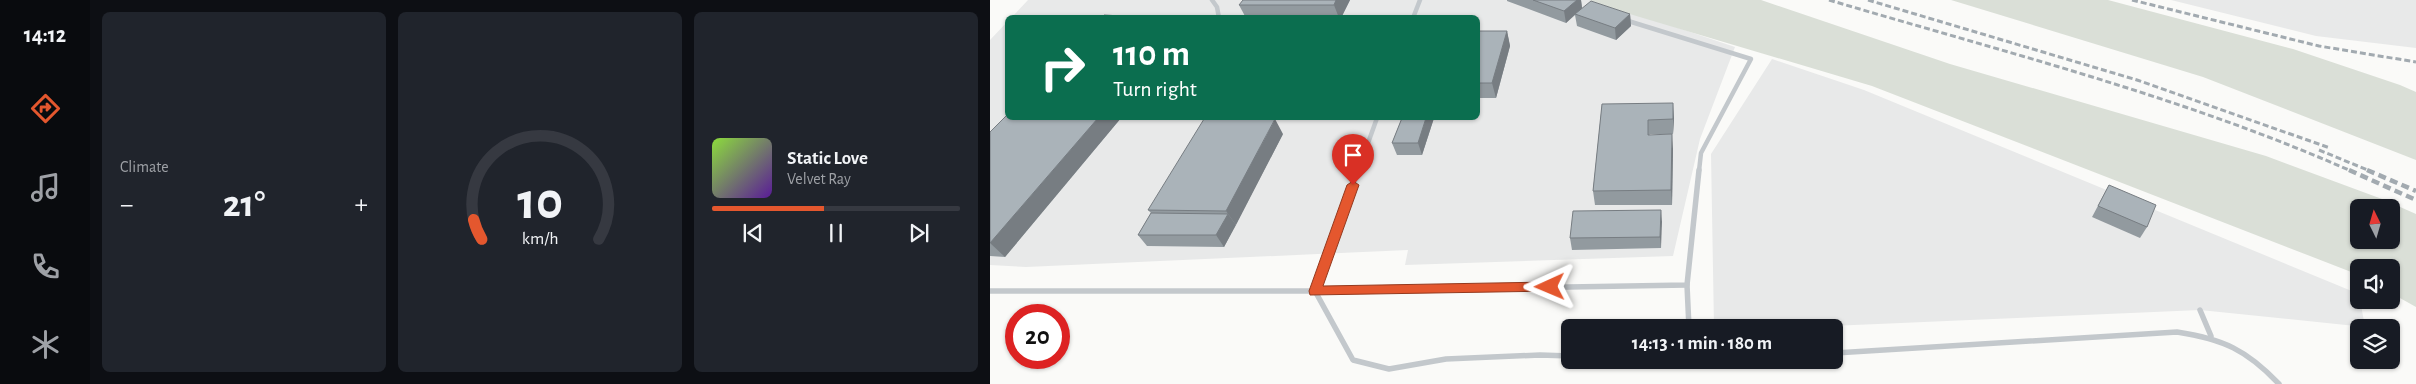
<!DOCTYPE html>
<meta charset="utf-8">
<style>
:root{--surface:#171b24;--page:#20242c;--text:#f1f3f6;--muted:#9ea1a6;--line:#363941;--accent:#e4572e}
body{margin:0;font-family:"Alegreya Sans",sans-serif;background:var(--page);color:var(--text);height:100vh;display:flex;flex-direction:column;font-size:19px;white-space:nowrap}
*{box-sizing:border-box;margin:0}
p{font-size:16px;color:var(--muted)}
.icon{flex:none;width:28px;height:28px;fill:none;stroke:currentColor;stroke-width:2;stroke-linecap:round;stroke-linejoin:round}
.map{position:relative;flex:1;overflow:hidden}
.sheet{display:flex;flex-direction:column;gap:12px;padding:12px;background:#0d0f14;width:900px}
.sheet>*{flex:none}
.hud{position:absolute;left:15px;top:15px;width:475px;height:105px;border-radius:8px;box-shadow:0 1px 4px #0004;background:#0b6e4f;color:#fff;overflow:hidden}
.needle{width:32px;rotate:355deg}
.tools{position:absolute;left:1360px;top:199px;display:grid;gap:10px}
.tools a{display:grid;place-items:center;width:50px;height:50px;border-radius:8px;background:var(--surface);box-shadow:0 1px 4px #0004;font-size:25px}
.speed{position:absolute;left:15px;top:304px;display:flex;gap:10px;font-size:25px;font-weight:700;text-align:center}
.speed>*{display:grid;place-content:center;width:65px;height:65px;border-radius:50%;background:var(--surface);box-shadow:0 1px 4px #0004;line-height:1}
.speed .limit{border:8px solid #d22;background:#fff;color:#111}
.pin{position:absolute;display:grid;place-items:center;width:42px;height:42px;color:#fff;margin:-51px -21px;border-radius:50% 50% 50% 0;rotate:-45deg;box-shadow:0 0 5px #0007}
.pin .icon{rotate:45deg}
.me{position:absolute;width:55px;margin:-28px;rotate:269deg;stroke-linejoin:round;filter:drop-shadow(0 0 4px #0008)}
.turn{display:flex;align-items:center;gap:18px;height:105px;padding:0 25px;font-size:22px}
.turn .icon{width:65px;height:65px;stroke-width:2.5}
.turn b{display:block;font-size:35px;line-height:42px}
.big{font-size:38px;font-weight:700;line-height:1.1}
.sheet .tile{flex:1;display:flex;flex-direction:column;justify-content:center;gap:8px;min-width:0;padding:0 18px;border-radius:8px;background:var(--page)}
.sheet .dial{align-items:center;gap:0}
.dial svg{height:130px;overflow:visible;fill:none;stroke:var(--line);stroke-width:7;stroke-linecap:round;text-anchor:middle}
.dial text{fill:var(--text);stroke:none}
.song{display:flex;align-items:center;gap:15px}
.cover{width:60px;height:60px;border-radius:8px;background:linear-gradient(135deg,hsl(90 70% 55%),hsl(270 70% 35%))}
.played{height:5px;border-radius:2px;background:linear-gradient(90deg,var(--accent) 45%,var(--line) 45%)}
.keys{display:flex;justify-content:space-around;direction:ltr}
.heat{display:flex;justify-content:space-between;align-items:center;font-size:28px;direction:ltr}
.sheet .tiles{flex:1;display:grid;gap:12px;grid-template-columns:repeat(3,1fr)}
.trip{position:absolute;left:571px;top:319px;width:282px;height:50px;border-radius:8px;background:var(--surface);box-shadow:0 1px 4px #0004;font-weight:700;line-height:50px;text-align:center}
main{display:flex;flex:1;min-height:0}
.dock{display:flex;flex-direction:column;width:90px;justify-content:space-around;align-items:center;background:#090b0e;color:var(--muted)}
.dock .icon{width:35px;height:35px}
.dock .current{color:var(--accent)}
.dock b{font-size:22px;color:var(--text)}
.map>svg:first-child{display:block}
</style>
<main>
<nav class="dock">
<b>14:12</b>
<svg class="icon current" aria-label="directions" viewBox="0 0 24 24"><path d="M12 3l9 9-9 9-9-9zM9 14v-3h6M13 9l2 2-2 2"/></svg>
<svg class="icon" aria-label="music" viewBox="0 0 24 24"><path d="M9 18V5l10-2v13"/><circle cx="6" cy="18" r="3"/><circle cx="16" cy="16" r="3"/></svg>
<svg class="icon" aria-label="phone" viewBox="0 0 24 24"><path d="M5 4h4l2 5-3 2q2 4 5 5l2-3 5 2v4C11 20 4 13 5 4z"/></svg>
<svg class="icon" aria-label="climate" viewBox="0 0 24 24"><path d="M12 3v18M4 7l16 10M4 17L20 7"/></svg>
</nav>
<section class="sheet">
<div class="tiles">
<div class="tile"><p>Climate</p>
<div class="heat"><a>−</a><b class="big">21°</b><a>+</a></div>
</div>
<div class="tile dial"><svg viewBox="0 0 100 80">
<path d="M14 69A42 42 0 1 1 86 69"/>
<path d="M14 69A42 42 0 0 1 9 57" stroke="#e4572e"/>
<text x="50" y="56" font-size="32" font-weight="700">10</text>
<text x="50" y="72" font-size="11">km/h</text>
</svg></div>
<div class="tile">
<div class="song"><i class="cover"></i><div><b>Static Love</b><p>Velvet Ray</p></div></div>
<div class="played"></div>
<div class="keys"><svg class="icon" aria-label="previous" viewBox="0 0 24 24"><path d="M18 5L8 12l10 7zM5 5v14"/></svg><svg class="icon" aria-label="pause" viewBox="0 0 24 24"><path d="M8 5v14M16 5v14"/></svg><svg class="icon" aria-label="next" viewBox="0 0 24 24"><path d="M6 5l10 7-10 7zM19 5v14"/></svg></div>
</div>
</div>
</section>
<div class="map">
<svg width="1426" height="384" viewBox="0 0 1426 384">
<rect width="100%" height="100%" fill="#fafaf8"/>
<g fill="#e8e9e9">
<polygon points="38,0 605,0 745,47 710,139 683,256 415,265 418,250 36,267 0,265 0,40 17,22 18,118 488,118 488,18 22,17"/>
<polygon points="1181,0 1426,0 1426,48 1326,36"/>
<polygon points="782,59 874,90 1369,294 1375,327 1210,310 818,327 724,327 721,154"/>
</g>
<g fill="#dadfd7" fill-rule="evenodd">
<path d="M599 0H771L960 64 1276 156 1392 199 1426 214V307L1401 293V268H1369V275L882 86 643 15ZM1369 208H1401V240H1369Z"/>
<polygon points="961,0 1118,0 1303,49 1410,85 1426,92 1426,160 1213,77"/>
</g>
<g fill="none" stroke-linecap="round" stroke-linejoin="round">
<g stroke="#c3c8cc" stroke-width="4.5">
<polyline points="222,0 227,7 229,18"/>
<polyline points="423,18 430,0"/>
<polyline points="635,20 761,59 711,153 709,171"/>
<polyline points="368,171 387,118"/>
</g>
<g stroke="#c3c8cc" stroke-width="5.5">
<polyline points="697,285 699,328"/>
<polyline points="0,291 327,291"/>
<polyline points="325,291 697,285 709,170"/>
<polyline points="325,291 363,360 399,369 456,359 550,355 580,356"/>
<polyline points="325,291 368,170"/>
<polyline points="1210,310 1221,336"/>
<path d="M845 353 1187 332C1233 339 1257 350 1289 384"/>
<polyline points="659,360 701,362"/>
<polyline points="700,360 731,360"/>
</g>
<g stroke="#a2aab0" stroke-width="3" stroke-dasharray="6 3" stroke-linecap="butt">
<path d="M839 0C1014 52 1194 97 1361 171"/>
<polyline points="878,0 1147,80 1340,148"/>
<polyline points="1142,0 1329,46 1426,62"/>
<polyline points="1329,150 1380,171"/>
</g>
<g stroke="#a2aab0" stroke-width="4.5" stroke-dasharray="8 4.5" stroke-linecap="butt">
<polyline points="1359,170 1426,200"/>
<polyline points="1377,170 1426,191"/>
</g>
</g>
<g fill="#929a9f">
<polygon points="360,0 351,18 256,18 249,5"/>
<polygon points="517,0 591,0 592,8 640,14 641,26 626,40 587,26 585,15 576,23 517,1"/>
<polygon points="488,31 517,31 520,46 506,98 488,98"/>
<polygon points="612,104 684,118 683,134 659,134 683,149 682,205 605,205 603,191"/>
<polygon points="18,118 131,118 15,257 0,256 0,132"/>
<polygon points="412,118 444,118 432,155 407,155 402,143"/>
<polygon points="293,134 234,247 157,246 148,235 161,213 158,210"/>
<polygon points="1119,185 1157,227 1150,238 1102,217"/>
<polygon points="671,210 671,248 582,250 580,238"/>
</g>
<g fill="#777d82">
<polygon points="346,0 360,0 351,18 349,18 344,5"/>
<polygon points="587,0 591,0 592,8 576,23 574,11"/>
<polygon points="640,14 641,26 626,40 625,28"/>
<polygon points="517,31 520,46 506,98 502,83"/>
<polygon points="683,103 684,118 683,134"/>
<polygon points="108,118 131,118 15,257 0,243"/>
<polygon points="436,118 444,118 432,155 428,143"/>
<polygon points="285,119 293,134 246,225 236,211"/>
<polygon points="682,134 683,149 682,205 681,190"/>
<polygon points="671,210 672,222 671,248 670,237"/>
<polygon points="238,214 246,225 234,247 226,235"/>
</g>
<g fill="#aab3b9" stroke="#777d82">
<polygon points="253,0 346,0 344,5 249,5"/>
<polygon points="543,0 587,0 574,11"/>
<polygon points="601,1 640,14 625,28 585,14"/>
<polygon points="114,15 165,18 111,18"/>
<polygon points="488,31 517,31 502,83 488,83"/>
<polygon points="683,103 683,119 658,120 658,135 682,134 681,190 603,191 612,104"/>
<polygon points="18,114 18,118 108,118 0,243 0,132"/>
<polygon points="412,118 436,118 428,143 402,143"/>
<polygon points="214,119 285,119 236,211 158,210"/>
<polygon points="1119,185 1166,205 1157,227 1108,206"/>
<polygon points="671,210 670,237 580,238 583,211"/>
<polygon points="161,213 238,214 226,235 148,235"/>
</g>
<polygon fill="#e4572e" stroke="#94391e" points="363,181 369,185 333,286 560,282 566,287 565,291 320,295 319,291 357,185"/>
</svg>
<div class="tools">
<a><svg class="needle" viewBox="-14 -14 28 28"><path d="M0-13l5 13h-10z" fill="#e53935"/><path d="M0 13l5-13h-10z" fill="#9ea1a6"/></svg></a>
<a><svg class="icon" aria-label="sound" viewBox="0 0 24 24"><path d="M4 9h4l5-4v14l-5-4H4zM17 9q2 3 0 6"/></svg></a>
<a><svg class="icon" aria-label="layers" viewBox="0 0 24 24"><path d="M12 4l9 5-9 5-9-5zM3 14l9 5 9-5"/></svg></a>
</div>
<div class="speed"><div class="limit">20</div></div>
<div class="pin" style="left:363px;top:185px;background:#d93025"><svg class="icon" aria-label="arrive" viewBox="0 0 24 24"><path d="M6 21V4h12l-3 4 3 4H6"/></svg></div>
<svg class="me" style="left:560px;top:287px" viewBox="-20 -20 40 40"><path d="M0-17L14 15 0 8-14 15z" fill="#e4572e" stroke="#fff" stroke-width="4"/></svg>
<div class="trip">14:13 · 1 min · 180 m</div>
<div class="hud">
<div class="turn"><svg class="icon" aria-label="right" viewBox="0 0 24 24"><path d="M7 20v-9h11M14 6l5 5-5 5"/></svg><div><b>110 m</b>Turn right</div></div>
</div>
</div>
</main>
